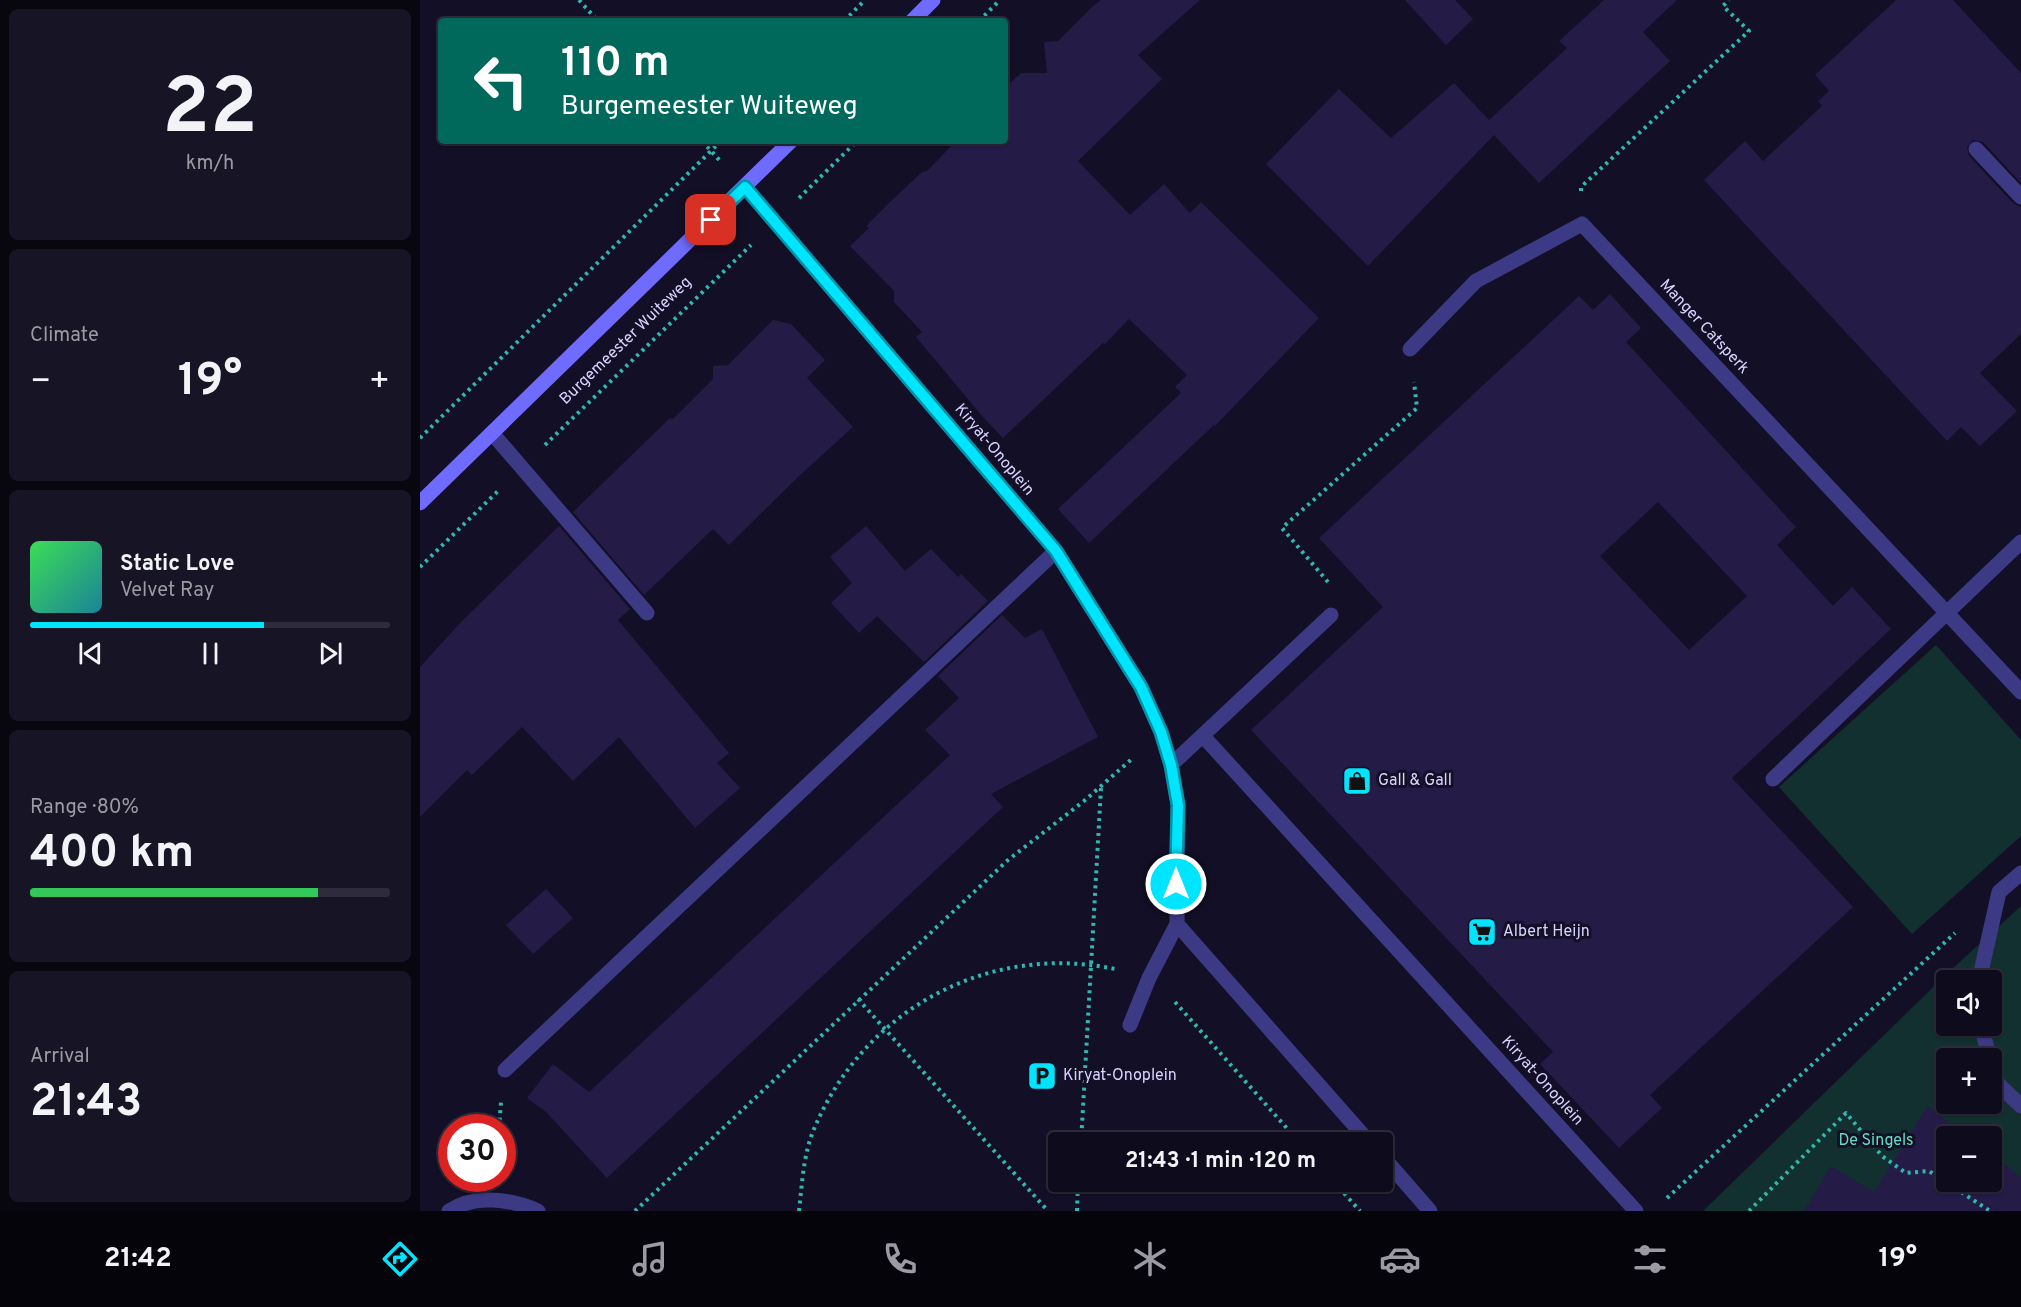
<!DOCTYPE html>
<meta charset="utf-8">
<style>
:root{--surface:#0e0b1c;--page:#171425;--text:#f1f3f6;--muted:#9b9ba3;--line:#2e2b3b;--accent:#00e5ff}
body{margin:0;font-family:Overpass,sans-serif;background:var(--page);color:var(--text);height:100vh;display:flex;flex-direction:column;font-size:22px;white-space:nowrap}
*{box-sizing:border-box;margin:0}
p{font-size:20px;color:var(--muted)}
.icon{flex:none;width:33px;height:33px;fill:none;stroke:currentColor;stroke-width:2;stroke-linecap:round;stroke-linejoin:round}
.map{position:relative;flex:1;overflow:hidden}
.details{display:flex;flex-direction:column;gap:9px;padding:9px;background:#08060f;width:420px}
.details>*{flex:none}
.banner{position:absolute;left:18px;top:18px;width:570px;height:126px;border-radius:6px;box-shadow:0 2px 4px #0004,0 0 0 2px var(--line);background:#00695c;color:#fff;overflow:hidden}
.fabs{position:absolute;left:1516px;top:970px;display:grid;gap:12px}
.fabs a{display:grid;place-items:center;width:66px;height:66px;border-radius:6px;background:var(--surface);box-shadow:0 2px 4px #0004,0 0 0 2px var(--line);font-size:30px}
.speed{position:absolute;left:18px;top:1114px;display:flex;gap:12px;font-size:30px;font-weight:700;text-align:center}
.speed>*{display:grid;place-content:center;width:78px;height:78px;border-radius:50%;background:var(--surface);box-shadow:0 2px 4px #0004,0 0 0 2px var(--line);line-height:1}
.speed .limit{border:9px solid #d22;background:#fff;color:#111}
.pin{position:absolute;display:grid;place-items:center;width:51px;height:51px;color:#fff;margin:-26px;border-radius:12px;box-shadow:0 3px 9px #0006}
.me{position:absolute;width:66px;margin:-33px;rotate:0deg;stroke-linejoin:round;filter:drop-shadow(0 0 4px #0008)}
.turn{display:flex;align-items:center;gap:21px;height:126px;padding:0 24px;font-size:27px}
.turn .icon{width:78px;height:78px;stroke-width:2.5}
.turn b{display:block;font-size:42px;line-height:51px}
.big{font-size:45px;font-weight:700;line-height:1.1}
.details .widget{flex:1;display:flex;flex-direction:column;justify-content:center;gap:9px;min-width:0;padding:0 21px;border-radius:9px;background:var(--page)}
.details .dial{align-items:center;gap:0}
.dial b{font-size:78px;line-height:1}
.song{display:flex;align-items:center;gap:18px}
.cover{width:72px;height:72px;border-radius:9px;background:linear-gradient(135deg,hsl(130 70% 55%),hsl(190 70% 35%))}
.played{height:6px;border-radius:3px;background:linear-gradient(90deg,var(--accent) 65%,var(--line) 65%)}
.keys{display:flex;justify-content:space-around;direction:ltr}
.heat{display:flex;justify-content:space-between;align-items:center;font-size:33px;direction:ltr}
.charge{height:9px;border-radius:4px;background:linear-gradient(90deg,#34c759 80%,var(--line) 0)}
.trip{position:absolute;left:628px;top:1132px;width:345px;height:60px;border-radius:6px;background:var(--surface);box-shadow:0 2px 4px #0004,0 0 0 2px var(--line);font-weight:700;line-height:60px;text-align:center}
.tabs{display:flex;height:96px;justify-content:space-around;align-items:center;background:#06040b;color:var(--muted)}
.tabs .icon{width:42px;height:42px}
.tabs .active{color:var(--accent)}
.tabs b{font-size:27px;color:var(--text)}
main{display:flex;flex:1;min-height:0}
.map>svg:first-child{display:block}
</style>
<main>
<section class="details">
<div class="widget dial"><b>22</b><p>km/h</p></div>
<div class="widget"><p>Climate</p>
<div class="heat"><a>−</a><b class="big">19°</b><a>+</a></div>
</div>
<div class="widget">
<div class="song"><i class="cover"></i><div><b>Static Love</b><p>Velvet Ray</p></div></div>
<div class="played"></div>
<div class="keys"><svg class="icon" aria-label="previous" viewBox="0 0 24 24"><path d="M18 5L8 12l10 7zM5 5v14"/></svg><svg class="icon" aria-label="pause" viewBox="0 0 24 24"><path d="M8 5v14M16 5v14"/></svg><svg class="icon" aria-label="next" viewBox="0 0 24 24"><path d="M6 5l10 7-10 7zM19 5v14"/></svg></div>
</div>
<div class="widget"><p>Range · 80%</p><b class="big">400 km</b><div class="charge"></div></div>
<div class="widget"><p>Arrival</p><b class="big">21:43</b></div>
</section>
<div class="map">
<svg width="1601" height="1211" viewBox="0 0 1601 1211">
<rect width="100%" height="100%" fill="#130f26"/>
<g fill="#12302f" fill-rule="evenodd">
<polygon points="1516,645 1601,740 1601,836 1492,934 1359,787"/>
<path d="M1601 906V1211H1283L1532 969ZM1527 981H1572V1026H1527ZM1527 1059H1572V1104H1527ZM1527 1137H1572V1182H1527Z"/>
</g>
<g fill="#241b47" fill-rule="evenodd">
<polygon points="681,0 780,0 718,55 742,79 658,161 710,215 744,184 770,213 781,202 899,318 795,426 794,425 669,543 638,509 761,393 755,387 767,375 709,319 685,344 683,343 583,438 563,417 496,337 502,332 474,302 474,291 430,246 449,228 446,226 469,203 502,172 507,171 536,141 585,141 585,88 601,73 627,73 624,42 638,41 673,6"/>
<polygon points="985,0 1035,0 1053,19 1026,45"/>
<polygon points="1184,0 1257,0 1223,32 1250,61 1119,183 1074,135 948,266 846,164 919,89 971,138 1034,83 1069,120 1147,48 1139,41"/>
<polygon points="1476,0 1533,0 1601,73 1601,183 1563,142 1553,140 1547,147 1549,156 1594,204 1601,207 1601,334 1560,373 1597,411 1560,446 1541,427 1527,441 1284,180 1325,141 1343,161 1402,106 1398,101 1409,91 1395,75"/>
<path d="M1190 294 1221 328 1206 342 1376 527 1357 545 1413 606 1432 587 1471 629 1312 778 1433 907 1230 1095 1242 1108 1199 1148 1120 1064 1133 1052 831 730 963 607 899 538 1159 296 1173 310ZM1238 502 1327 596 1269 650 1180 556Z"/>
<polygon points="353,320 371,324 405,360 387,378 433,427 378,477 309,545 293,529 224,595 153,512 250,418 253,419 293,379 293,366 308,365"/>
<polygon points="139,526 210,609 198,620 309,753 297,763 320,788 275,828 199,737 153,781 102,727 52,775 47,770 0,817 0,667 41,622"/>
<polygon points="446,526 485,571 511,549 538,577 541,574 568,601 504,662 457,616 439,633 411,603 432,583 410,557"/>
<polygon points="582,615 605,638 622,629 678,737 571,794 583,807 187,1178 126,1112 107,1098 133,1064 169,1092 530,755 505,730 539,698 518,676"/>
<polygon points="126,889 153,918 113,954 86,925"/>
<polygon points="1507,1106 1548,1137 1527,1137 1527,1182 1572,1182 1572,1155 1601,1177 1601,1211 1384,1211 1411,1166 1454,1192"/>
</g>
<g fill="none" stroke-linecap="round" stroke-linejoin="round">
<g stroke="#2fb8b0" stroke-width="4" stroke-dasharray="3 4.5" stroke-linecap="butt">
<polyline points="159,0 178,21"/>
<polyline points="424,21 445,0"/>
<polyline points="559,21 580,0"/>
<polyline points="282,141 302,163"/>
<polyline points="1161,191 1161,187 1329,31 1303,6 1309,0"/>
<polyline points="379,198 437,141"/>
<polyline points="0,438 301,141"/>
<polyline points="125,445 331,245"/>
<polyline points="0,567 79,490"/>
<polyline points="908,582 862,528 997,408 994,382"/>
<polyline points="438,999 628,1211"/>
<polyline points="755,1002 880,1143"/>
<polyline points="79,1128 81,1102"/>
<polyline points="661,1143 681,788"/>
<polyline points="914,1182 940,1211"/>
<polyline points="1247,1198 1535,933"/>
<polyline points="215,1211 588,860 664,801 714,757"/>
<path d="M379 1211C382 1185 383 1159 392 1134 440 1012 566 942 695 969"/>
<polyline points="657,1211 658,1182"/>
<polyline points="1329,1211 1426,1113 1462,1156 1486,1173 1509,1171 1570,1211"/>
</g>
<g stroke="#3d3a85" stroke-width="15">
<polyline points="72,433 227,613"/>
<polyline points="751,765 911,615"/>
<polyline points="1559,981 1579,892 1601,873"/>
<polyline points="710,1025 729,978 757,924"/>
<polyline points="1561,1026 1570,1059"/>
<polyline points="1572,1064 1578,1084 1601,1106"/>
<polyline points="85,1070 636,551"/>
<path d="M29 1211C55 1194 91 1199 118 1211"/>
</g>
<g stroke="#3d3a85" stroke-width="15">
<polyline points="1556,149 1601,197"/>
<polyline points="325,187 636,551 721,687 741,732 751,765 758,805 757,924 950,1143"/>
<polyline points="990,349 1056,281 1162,224 1601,692"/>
<polyline points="783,736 1216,1211"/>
<polyline points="1353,779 1601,542"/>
<polyline points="963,1157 1010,1211"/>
</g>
<g stroke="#6f6bff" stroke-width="15">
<polyline points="492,21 513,0"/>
<polyline points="0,503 371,141"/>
</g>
</g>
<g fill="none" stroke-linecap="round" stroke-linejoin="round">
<g stroke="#0095a6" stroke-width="15">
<polyline id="route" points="291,220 325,187 636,551 721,687 741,732 751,765 758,805 756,884"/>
</g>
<use href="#route" stroke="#00e5ff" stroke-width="10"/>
</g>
<defs>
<g id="shop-square" transform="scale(1.5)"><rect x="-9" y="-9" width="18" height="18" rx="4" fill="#00e5ff" stroke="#130f26"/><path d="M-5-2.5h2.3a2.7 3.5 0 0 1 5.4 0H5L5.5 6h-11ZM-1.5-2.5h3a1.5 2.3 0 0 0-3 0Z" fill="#111"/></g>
<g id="supermarket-square" transform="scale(1.5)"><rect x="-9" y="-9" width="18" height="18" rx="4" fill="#00e5ff" stroke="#130f26"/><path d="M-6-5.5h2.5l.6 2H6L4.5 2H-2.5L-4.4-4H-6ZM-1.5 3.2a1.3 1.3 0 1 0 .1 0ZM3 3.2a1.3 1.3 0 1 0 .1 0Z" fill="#111"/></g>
<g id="parking-square" transform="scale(1.5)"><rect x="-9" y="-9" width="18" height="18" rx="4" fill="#00e5ff" stroke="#130f26"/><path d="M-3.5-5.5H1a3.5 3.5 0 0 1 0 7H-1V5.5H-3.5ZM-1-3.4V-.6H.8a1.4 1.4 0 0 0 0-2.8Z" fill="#111"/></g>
</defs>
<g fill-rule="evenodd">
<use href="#shop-square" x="937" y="781"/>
<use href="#supermarket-square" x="1062" y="932"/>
<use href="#parking-square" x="622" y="1076"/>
</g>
<g text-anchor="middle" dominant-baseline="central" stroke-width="6" stroke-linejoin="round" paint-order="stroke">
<g font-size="16" fill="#d9d4ff" stroke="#130f26">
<text transform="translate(1284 327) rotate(47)">Manger Catsperk</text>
<text transform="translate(206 341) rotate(-44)">Burgemeester Wuiteweg</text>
<text transform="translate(574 450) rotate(50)">Kiryat-Onoplein</text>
<text transform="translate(1122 1081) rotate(48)">Kiryat-Onoplein</text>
</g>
<g font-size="16" fill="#d9d4ff" stroke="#130f26" text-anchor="start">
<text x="958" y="781">Gall &amp; Gall</text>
<text x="1083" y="932">Albert Heijn</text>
<text x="643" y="1076">Kiryat-Onoplein</text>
</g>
<g font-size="16" fill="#5fe0c0" stroke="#130f26">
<text x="1456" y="1141">De Singels</text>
</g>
</g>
</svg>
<div class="fabs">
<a><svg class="icon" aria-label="sound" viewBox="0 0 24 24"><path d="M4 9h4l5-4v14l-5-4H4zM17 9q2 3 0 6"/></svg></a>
<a>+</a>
<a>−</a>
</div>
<div class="speed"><div class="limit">30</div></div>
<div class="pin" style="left:291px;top:220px;background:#d93025"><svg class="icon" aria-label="arrive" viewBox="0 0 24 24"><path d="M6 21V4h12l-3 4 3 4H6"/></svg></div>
<svg class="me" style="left:756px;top:884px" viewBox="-20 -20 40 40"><circle r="17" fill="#00e5ff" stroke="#fff" stroke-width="3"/><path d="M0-11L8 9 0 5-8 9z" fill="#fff"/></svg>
<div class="trip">21:43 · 1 min · 120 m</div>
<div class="banner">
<div class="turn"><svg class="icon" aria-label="left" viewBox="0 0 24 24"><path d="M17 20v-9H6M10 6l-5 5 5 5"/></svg><div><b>110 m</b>Burgemeester Wuiteweg</div></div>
</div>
</div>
</main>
<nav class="tabs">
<b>21:42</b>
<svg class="icon active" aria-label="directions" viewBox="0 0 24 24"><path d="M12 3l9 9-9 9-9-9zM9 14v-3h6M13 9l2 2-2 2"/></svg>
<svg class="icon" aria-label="music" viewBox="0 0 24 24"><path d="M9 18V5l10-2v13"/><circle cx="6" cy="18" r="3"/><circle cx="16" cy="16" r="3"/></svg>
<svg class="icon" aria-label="phone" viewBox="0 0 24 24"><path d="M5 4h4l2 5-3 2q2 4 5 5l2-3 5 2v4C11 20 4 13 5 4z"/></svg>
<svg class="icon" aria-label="climate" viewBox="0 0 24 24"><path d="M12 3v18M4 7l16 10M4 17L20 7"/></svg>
<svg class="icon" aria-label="car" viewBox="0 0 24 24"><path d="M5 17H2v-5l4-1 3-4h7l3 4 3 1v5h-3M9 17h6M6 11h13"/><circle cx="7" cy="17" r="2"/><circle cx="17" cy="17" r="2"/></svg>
<svg class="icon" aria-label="filters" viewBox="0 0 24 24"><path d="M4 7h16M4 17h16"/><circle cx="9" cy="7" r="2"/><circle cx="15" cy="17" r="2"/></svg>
<b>19°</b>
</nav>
